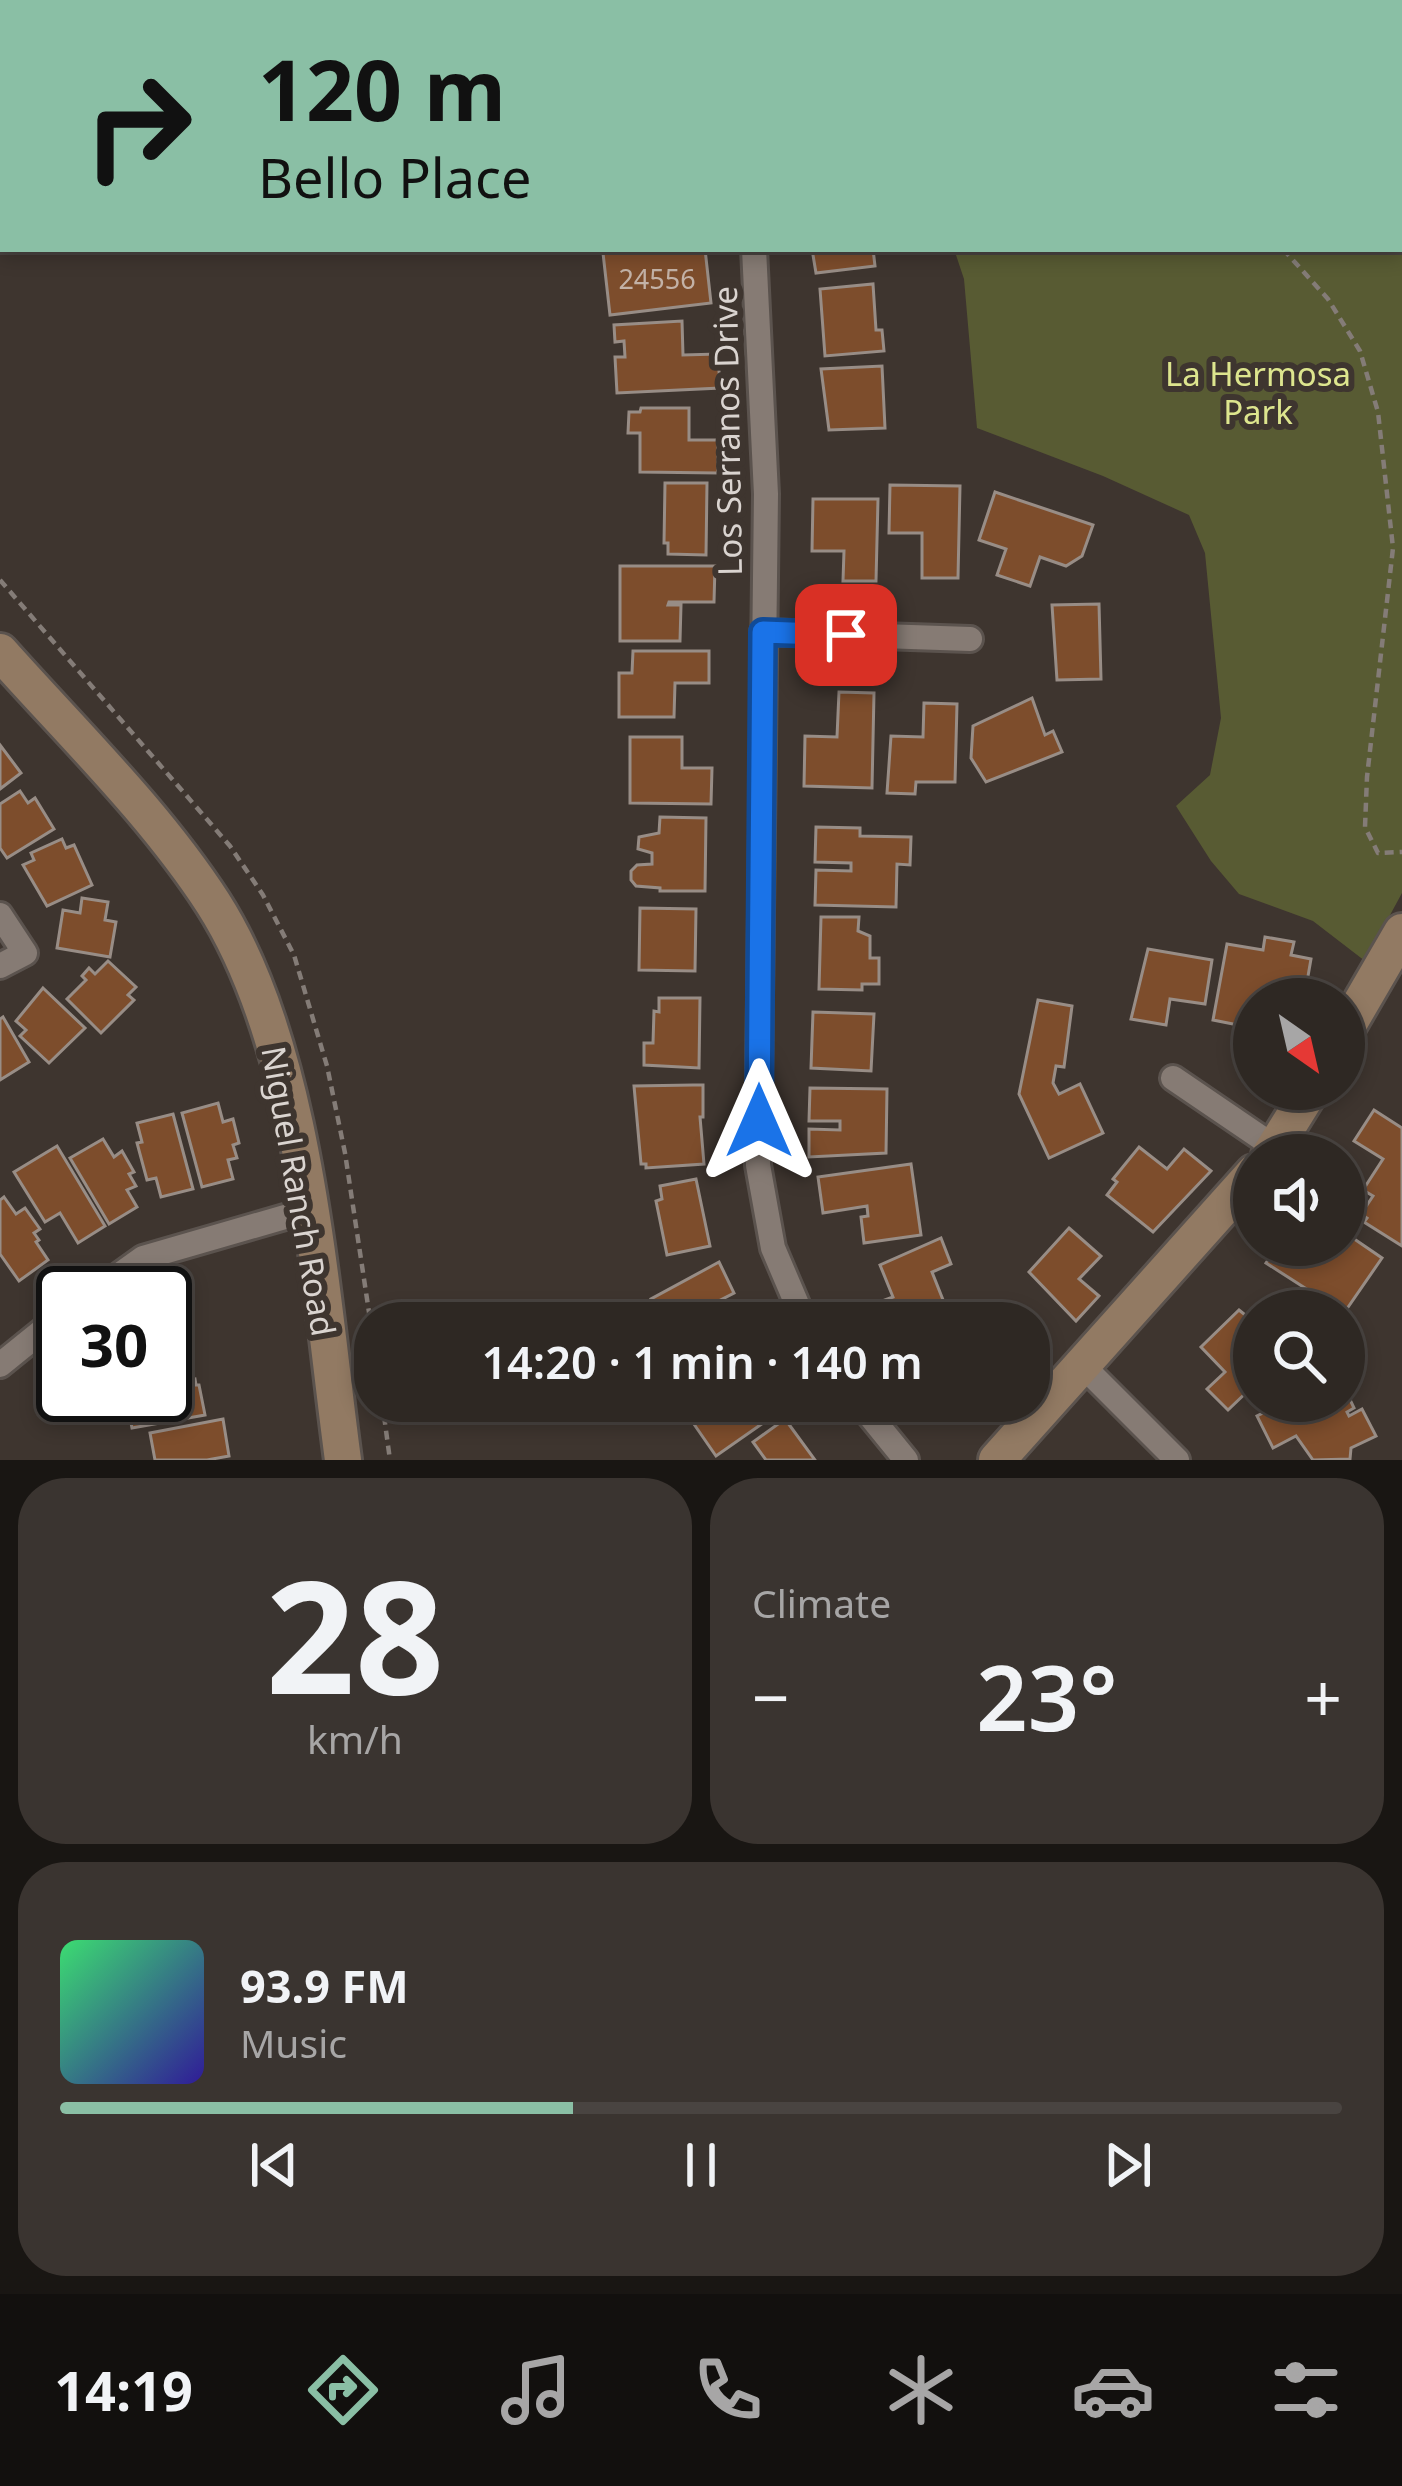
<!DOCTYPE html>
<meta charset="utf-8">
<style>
:root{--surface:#2e2823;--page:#3a3430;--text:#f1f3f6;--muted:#a7a6a6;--line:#494441;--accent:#8abfa5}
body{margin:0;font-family:"Noto Sans",sans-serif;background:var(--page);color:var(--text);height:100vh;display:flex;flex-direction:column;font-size:45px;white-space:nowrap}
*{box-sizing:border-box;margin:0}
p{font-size:39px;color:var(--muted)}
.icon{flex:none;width:66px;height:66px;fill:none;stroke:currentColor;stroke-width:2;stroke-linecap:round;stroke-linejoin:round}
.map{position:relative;height:1460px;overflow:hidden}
.drawer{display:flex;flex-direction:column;gap:18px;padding:18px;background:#191613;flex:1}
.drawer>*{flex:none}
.banner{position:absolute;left:0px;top:0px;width:1404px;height:252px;box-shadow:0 6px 18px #0003,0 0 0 3px var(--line);background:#8abfa5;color:#111;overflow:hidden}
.needle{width:78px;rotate:146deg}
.tools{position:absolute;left:1233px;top:978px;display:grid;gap:24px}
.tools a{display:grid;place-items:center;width:132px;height:132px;border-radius:50%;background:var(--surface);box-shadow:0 6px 18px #0003,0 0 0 3px var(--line);font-size:60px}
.speed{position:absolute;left:36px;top:1266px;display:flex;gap:24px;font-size:60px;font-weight:700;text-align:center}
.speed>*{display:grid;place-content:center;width:156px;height:156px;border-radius:50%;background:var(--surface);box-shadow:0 6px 18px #0003,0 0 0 3px var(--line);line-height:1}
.speed .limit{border:6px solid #111;border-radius:18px;background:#fff;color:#111}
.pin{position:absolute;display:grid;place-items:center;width:102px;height:102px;color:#fff;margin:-51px;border-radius:24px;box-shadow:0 6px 18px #0006}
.me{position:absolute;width:132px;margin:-66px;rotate:0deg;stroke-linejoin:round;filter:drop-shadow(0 0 9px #0008)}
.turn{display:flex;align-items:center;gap:42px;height:252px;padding:0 60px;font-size:54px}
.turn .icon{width:156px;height:156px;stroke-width:2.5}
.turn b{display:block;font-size:84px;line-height:102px}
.big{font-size:90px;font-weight:600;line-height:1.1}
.drawer .tile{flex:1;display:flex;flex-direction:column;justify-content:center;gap:18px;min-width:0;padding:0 42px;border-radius:48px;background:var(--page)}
.drawer .dial{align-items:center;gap:0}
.dial b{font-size:156px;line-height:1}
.song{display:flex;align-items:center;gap:36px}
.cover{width:144px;height:144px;border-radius:18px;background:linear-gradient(135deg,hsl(140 70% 55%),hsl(250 70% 35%))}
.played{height:12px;border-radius:6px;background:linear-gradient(90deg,var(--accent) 40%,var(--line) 40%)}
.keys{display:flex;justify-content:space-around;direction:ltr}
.heat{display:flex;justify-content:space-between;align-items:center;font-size:66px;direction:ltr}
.drawer .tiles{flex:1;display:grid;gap:18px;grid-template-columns:1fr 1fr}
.tile:last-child{grid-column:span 2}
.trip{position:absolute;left:354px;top:1302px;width:696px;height:120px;border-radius:48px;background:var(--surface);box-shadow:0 6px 18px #0003,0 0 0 3px var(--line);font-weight:600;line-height:120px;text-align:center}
.tabs{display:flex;height:192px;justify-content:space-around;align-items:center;background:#12100e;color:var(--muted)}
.tabs .icon{width:84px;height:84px}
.tabs .active{color:var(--accent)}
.tabs b{font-size:54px;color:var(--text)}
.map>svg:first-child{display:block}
</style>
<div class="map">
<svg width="1402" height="1460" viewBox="0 0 1402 1460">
<rect width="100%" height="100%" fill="#3e352f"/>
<polygon fill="#585b33" points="955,0 1402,0 1402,893 1365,961 1313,921 1239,894 1211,861 1176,806 1210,775 1221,718 1205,553 1189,515 1103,476 977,428 964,279 954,249 1401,249 1401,3"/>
<g fill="#7d4d2c" stroke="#988d86" stroke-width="3">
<polygon points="611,249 705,249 711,303 610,315 603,253"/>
<polygon points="812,249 873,249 875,266 816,273"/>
<polygon points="873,284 876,330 882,330 884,351 825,356 820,289"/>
<polygon points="682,321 683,355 718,354 720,388 617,393 615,357 625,357 624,341 615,342 614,325"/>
<polygon points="882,366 885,428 829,430 821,369"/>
<polygon points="641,408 689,408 689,440 718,440 718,473 640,472 640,433 628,433 629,412 640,412"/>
<polygon points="665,483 707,483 706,555 668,554 668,543 664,543"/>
<polygon points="890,485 960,486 958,578 922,578 922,533 889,533"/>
<polygon points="995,492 1093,525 1082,556 1066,566 1040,557 1030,586 997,575 1006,549 979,540"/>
<polygon points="813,499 878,499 876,581 843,581 844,551 812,551"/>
<polygon points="620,566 715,566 714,602 669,602 668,605 681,605 680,641 620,641"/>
<polygon points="1099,604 1101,679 1057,680 1052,605"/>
<polygon points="633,651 709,651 709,683 675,683 674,717 619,717 619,673 632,673"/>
<polygon points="839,692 874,693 872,788 804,786 805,736 837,737"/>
<polygon points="1032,698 1045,735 1053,731 1062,752 986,782 971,758 973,726"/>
<polygon points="924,703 957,704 955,782 916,782 915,794 887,793 891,736 923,737"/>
<polygon points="630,737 682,737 682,768 712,768 711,804 630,803"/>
<polygon points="0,745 21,773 0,789"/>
<polygon points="20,791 28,803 35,798 54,829 7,858 0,848 0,804"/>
<polygon points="660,817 706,818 705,891 660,891 660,888 636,886 631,880 631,871 637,865 652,864 652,853 638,849 639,837 659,833"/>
<polygon points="816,827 860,828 860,836 911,837 910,865 897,864 896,907 815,905 816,870 851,871 851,863 815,862"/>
<polygon points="62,839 66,848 74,845 92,885 47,906 23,865 34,860 31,853"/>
<polygon points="82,898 108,902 105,920 116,922 110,957 57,948 63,910 80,913"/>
<polygon points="640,908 696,909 695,971 639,970"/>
<polygon points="821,917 859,917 858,931 870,936 870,958 879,958 879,984 862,984 862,990 819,989"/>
<polygon points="1265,937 1294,942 1291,955 1311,959 1304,999 1253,998 1248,1027 1213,1020 1227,944 1263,950"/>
<polygon points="1148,949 1212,960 1205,1004 1170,999 1166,1025 1131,1019"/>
<polygon points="108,961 136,987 128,995 134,1000 101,1033 67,999 86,980 82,976 89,968 95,974"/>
<polygon points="43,988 85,1028 49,1063 20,1036 26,1030 16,1021"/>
<polygon points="659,998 700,998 699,1068 644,1065 644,1043 653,1043 654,1011 659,1012"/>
<polygon points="1038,1000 1072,1006 1064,1067 1056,1066 1053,1083 1059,1094 1080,1084 1103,1133 1049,1158 1019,1094"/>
<polygon points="813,1012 874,1014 871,1071 811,1068"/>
<polygon points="3,1017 29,1062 0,1080 0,1019"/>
<polygon points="693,1085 703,1085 703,1117 700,1117 704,1164 646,1168 646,1164 641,1164 634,1086"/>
<polygon points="810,1088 887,1089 886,1153 809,1157 809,1129 840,1130 840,1121 809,1121"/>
<polygon points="218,1103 223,1122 233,1119 239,1143 233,1145 237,1158 228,1160 233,1179 202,1187 182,1113"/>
<polygon points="1374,1110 1402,1128 1402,1246 1364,1222 1367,1218 1361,1214 1373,1196 1363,1190 1383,1159 1354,1141"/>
<polygon points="173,1114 193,1189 161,1197 156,1178 147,1180 137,1143 142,1142 137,1123"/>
<polygon points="103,1139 114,1157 122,1151 134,1172 129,1174 136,1186 127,1190 137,1207 109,1224 70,1158"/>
<polygon points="57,1146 105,1226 78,1243 60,1213 45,1222 14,1172"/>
<polygon points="1139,1147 1167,1169 1184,1149 1211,1171 1153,1232 1107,1195 1117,1182 1113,1179"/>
<polygon points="911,1164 921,1235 864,1243 861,1217 868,1216 867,1206 823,1213 818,1177"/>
<polygon points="696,1179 710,1246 667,1255 656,1201 662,1199 660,1186"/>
<polygon points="4,1197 16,1214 25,1208 40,1229 34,1233 39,1240 36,1242 48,1260 19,1281 0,1254 0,1200"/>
<polygon points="1069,1228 1101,1256 1079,1279 1099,1296 1076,1321 1029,1272"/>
<polygon points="1344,1232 1382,1258 1344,1313 1266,1263 1278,1245 1344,1245"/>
<polygon points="941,1238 951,1264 932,1272 947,1310 914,1323 866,1323 860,1309 893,1297 880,1265"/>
<polygon points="719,1262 734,1293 709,1306 718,1323 663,1323 651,1299"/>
<polygon points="1239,1310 1254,1322 1254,1385 1228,1410 1207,1389 1225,1372 1201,1347"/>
<polygon points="180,1373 181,1381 195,1379 196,1385 199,1385 205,1415 132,1428 126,1396 165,1395 165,1376"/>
<polygon points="1344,1387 1354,1408 1347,1412 1349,1416 1362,1409 1376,1436 1351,1448 1350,1459 1313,1460 1296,1436 1273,1448 1257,1416 1287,1401 1344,1401"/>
<polygon points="678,1401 792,1401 793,1402 716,1456"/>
<polygon points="223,1419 229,1456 207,1460 155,1460 150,1433"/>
<polygon points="785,1419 815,1460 766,1460 753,1442"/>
</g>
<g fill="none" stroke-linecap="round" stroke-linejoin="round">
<g stroke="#5b534e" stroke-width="30">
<g id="street">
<polyline points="686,0 687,3"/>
<polyline points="754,249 766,494 758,1165 773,1248 805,1323"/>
<polyline points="763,632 970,639"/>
<polyline points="0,915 25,953 0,966"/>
<polyline points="1173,1078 1276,1148"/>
<polyline points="94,1293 143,1258 309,1210"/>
<polyline points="0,1365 63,1314"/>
<polyline points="1083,1366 1177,1460"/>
<polyline points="858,1401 906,1460"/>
</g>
</g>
<g stroke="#5b534e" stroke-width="42">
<g id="secondary">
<path d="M0 652C72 733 154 812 213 903 306 1048 320 1290 343 1460"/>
<polyline points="1344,1032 1402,932"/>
<polyline points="1270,1155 1311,1089"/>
<polyline points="997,1460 1254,1173"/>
</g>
</g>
<g stroke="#847c77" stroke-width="4.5" stroke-dasharray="9 6" stroke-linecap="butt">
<polyline points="1274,3 1276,0"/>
<polyline points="1283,249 1328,299 1360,351 1378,412 1393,548 1367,777 1365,827 1378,853 1402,852"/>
<polyline points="0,580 230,846 263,895 294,955 327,1066 345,1153 375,1352"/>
<polyline points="382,1401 390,1460"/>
</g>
<use href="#street" stroke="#867b74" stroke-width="24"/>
<use href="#secondary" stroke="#927a63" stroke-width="36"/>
</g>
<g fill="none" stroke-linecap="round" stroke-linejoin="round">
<g stroke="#114b97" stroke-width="30">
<polyline id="route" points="759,1121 763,632 846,635"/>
</g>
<use href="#route" stroke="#1a73e8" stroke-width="21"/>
</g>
<g text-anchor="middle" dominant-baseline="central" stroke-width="12" stroke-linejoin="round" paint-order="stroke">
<g font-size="27" fill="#c3b2a7">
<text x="657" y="278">24556</text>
</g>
<g font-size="33" fill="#dde58e" stroke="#3e352f">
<text x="1258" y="373">La Hermosa<tspan x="1258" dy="38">Park</tspan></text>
</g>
<g font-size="33" fill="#dad4d0" stroke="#3e352f">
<text transform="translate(727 431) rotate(-91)">Los Serranos Drive</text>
<text transform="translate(299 1191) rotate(80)">Niguel Ranch Road</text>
</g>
</g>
</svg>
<div class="tools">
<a><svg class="needle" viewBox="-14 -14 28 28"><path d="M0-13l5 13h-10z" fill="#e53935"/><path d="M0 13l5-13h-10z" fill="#a7a6a6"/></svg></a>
<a><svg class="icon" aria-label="sound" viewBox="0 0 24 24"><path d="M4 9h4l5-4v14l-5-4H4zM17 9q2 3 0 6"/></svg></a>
<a><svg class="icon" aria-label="search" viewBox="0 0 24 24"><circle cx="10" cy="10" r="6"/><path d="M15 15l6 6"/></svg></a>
</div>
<div class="speed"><div class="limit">30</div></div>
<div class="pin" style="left:846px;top:635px;background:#d93025"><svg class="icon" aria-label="arrive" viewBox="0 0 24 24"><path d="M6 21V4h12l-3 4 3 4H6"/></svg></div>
<svg class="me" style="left:759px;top:1121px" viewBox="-20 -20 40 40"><path d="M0-17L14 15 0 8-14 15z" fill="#1a73e8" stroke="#fff" stroke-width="4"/></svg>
<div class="trip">14:20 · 1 min · 140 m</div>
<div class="banner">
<div class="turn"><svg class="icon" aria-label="right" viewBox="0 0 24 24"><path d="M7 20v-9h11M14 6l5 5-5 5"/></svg><div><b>120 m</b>Bello Place</div></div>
</div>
</div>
<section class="drawer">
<div class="tiles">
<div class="tile dial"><b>28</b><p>km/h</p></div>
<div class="tile"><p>Climate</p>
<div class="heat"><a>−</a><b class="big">23°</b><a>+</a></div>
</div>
<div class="tile">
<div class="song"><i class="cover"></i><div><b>93.9 FM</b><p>Music</p></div></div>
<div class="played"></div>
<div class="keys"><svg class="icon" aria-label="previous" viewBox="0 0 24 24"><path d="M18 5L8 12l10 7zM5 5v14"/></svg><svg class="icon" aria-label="pause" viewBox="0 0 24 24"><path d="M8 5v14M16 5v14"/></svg><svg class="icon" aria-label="next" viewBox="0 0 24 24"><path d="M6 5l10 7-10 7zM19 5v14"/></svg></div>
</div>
</div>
</section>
<nav class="tabs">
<b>14:19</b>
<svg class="icon active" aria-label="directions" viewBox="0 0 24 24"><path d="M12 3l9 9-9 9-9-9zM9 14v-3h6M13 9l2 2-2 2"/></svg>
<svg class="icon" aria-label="music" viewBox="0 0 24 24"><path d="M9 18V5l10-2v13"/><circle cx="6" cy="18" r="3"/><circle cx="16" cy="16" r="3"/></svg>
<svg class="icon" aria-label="phone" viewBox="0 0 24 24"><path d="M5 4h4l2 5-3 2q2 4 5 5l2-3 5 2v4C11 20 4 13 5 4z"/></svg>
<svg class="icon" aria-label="climate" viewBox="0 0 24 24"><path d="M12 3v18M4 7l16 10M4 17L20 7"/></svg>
<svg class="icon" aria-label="car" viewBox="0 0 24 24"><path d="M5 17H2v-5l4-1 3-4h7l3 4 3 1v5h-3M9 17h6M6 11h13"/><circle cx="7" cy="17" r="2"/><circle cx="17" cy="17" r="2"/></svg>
<svg class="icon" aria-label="filters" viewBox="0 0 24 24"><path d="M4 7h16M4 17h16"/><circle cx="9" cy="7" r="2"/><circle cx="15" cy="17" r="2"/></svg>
</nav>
